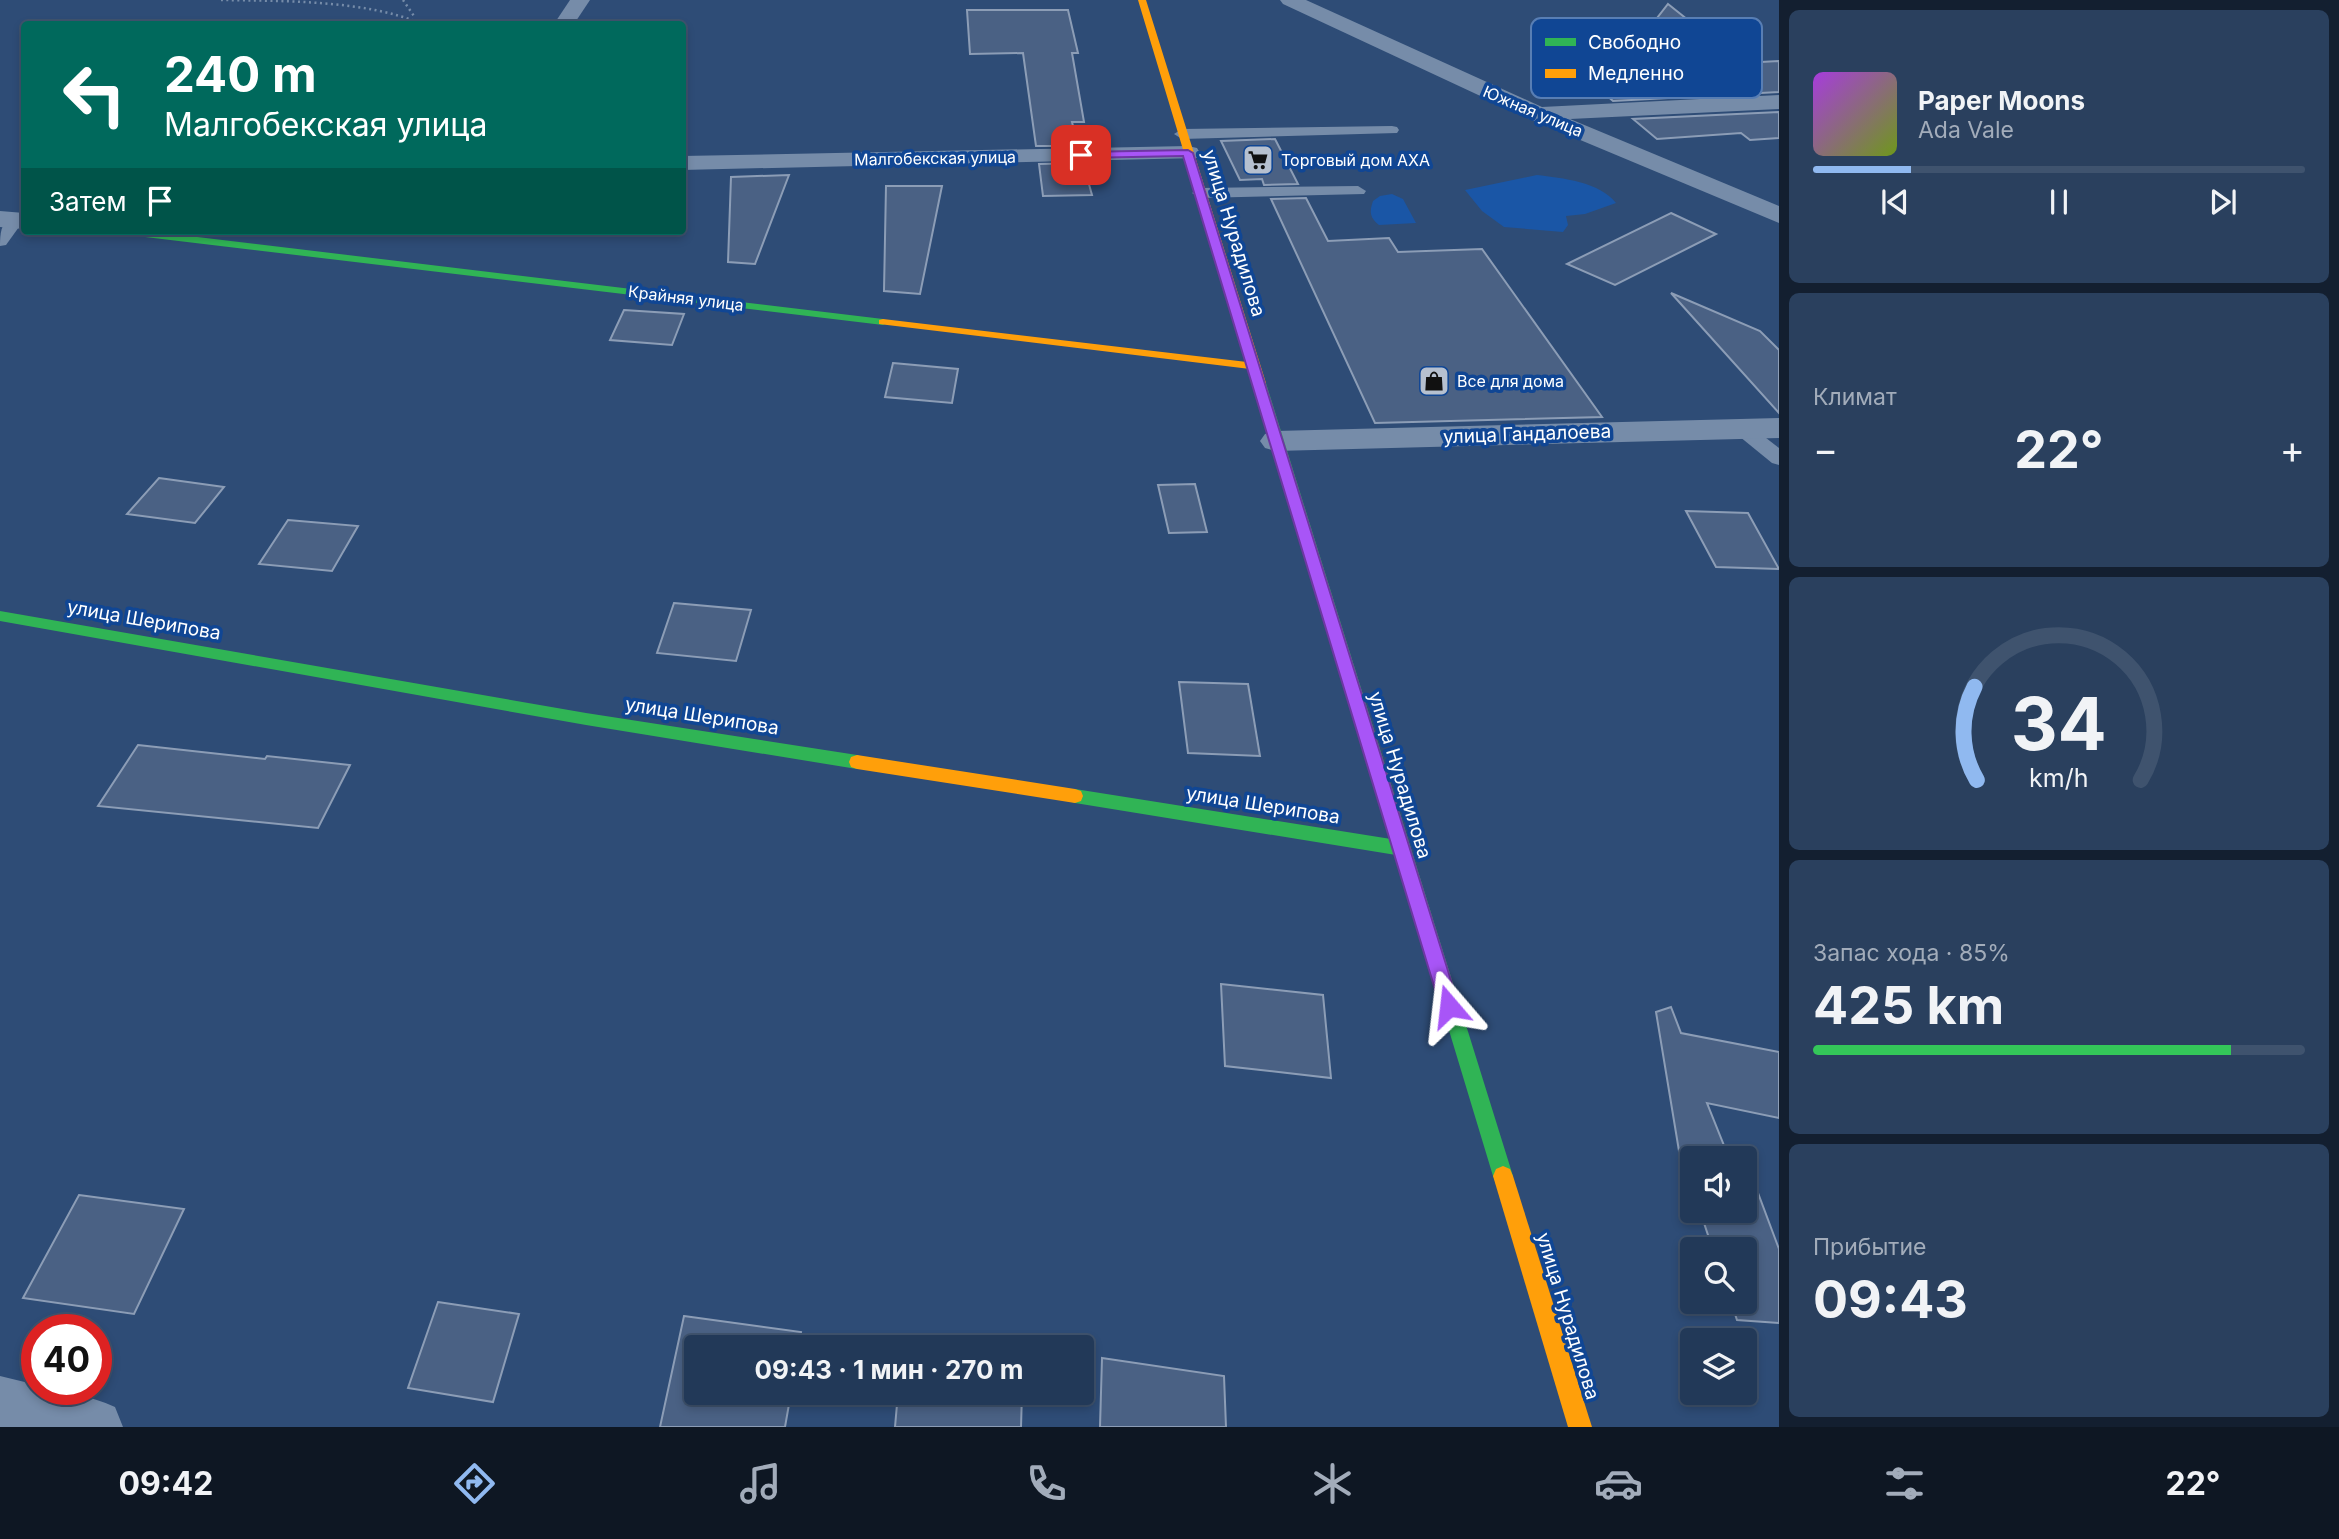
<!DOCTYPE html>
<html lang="ru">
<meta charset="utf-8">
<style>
:root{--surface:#223958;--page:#2a405e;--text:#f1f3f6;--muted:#a2acba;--line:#3f536e;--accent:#90b9f0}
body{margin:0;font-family:Inter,sans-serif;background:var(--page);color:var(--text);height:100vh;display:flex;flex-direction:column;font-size:26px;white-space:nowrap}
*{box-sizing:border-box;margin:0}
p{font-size:23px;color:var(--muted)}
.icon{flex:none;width:38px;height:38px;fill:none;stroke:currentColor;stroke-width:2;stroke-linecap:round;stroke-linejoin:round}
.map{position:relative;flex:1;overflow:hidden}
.details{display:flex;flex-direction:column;gap:10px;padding:10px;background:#131f30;width:560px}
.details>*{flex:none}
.hud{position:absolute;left:21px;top:21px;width:665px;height:214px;border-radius:7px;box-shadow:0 4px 10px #0003,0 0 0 2px var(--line);background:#00695c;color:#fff;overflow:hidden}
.tools{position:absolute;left:1680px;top:1146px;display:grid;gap:14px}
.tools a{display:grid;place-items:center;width:77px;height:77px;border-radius:7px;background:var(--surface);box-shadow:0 4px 10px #0003,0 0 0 2px var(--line);font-size:35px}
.speed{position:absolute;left:21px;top:1314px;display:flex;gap:14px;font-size:35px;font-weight:700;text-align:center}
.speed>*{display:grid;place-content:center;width:91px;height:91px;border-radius:50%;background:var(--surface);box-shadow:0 4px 10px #0003,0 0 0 2px var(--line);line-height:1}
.speed .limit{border:10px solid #d22;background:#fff;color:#111}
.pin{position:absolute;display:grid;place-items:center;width:60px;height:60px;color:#fff;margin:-30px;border-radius:14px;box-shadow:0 4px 10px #0006}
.me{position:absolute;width:77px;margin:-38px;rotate:343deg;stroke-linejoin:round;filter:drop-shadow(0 0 5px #0008)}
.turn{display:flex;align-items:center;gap:24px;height:147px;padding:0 28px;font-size:32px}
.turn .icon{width:91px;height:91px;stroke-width:2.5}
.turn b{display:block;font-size:49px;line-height:60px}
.then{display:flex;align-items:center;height:66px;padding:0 28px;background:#0003;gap:14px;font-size:26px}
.big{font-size:52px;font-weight:700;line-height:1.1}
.details .tile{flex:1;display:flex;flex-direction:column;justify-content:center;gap:10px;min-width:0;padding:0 24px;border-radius:10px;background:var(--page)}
.details .dial{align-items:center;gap:0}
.dial svg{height:182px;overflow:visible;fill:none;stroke:var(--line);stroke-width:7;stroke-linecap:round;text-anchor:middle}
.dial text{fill:var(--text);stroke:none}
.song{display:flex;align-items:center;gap:21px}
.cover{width:84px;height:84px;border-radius:10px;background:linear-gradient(135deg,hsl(280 70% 55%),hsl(80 70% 35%))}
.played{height:7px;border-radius:4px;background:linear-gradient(90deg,var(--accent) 20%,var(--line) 20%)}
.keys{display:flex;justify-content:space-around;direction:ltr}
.heat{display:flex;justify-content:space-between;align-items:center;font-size:38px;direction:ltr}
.charge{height:10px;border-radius:5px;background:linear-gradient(90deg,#34c759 85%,var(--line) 0)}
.trip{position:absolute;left:684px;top:1335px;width:410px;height:70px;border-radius:7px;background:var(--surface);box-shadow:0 4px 10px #0003,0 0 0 2px var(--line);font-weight:700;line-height:70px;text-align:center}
.tabs{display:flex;height:112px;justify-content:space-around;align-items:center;background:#0e1723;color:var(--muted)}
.tabs .icon{width:49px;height:49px}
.tabs .on{color:var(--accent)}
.tabs b{font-size:32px;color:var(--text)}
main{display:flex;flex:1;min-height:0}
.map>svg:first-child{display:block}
</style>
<main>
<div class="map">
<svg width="1779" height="1427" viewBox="0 0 1779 1427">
<rect width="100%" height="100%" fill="#2e4c76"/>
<g fill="#1a56a6">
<path d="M1537 175C1562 178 1600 182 1616 203L1585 214 1566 216 1568 225 1563 232 1504 227 1482 211 1465 190Z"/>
<path d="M1392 194 1403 199 1416 223 1379 225C1370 218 1369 212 1373 201L1380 196Z"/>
</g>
<g fill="#4a6184" stroke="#8c9db6" stroke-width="2">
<polygon points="1668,4 1742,63 1779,61 1779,92 1613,101 1565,59 1684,55 1650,27"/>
<polygon points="967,10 1068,10 1078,53 1072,53 1084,122 1072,122 1078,146 1036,146 1023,53 970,54"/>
<polygon points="1779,112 1779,138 1750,140 1741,133 1657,139 1633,119"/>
<polygon points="1275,139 1298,184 1264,185 1262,179 1240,180 1221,141"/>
<polygon points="1083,163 1092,195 1043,196 1039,164"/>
<polygon points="789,175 755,264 728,262 731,177"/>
<polygon points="886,186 942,186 920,294 884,291"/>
<polygon points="1306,198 1328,241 1389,238 1398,252 1482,249 1602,417 1375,423 1271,199"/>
<polygon points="1671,213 1716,234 1615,285 1567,264"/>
<polygon points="1671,293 1760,331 1779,350 1779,413"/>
<polygon points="624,310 684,314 672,345 610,340"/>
<polygon points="893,363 958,369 952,403 885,397"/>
<polygon points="159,478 224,487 195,523 127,514"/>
<polygon points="1195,484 1207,532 1169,533 1158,485"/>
<polygon points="1686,511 1748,513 1779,569 1716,567"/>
<polygon points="288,520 358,526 332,571 259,564"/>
<polygon points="674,603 751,610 736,661 657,653"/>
<polygon points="1179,682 1248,684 1260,756 1188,753"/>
<polygon points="138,745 265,759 267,756 350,765 318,828 98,806"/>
<polygon points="1221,984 1323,995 1331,1078 1225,1066"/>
<polygon points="1671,1007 1681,1033 1779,1052 1779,1118 1707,1103 1729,1158 1692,1158 1692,1189 1679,1151 1656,1012"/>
<polygon points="1745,1192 1758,1193 1779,1249 1779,1323 1737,1320 1731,1302 1745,1302 1745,1250 1713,1250 1700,1211 1745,1211"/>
<polygon points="79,1195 184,1209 134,1314 23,1298"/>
<polygon points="438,1302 519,1314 493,1402 408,1388"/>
<polygon points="684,1316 801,1332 798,1348 696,1348 696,1393 791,1393 785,1427 660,1427"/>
<polygon points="1102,1358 1224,1376 1226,1427 1100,1427"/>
<polygon points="898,1393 1022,1393 1021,1427 895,1427"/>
</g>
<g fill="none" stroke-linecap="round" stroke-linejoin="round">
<g stroke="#768ca9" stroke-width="2.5" stroke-dasharray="2 3.5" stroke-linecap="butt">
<path d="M221 0C283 1 367 0 422 24"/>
<polyline points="403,0 414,16"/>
</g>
<g fill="#768ca9" fill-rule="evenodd">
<polygon points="1392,126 1397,127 1399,130 1397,133 1182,139 1174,134 1182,129"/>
<polygon points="1358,186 1366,191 1364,194 1200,198 1192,193 1200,188"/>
<path d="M16 215 24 220 6 245 0 246C0 233 1 219 16 215Z"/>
<polygon points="1741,422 1748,424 1779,448 1779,465 1772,463 1734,432 1731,428 1734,424"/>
</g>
<g fill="#768ca9" fill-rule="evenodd">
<polygon points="570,0 590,0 574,24 554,24"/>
<polygon points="1280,0 1306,0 1542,107 1779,95 1779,109 1570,119 1779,206 1779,223 1530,119 1283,4"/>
<polygon points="1188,146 1197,148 1200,153 1197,158 682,170 682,156"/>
<polygon points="0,211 24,213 24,229 0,227"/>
<polygon points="1779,418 1779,438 1276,451 1265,448 1260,441 1265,434 1276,431"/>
<path d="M0 1376 37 1385V1390C64 1390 90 1396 115 1407L123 1427H0Z"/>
</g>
<g fill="#30b455" fill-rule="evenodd">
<polygon points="115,231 147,231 883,319 889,322 883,325 120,234"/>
<polygon points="1260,379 1266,383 1513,1176 1510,1183 1503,1186 1496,1183 1493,1176 1396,855 1075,803 1069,801 1067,796 1069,791 1075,789 1391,839 1254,383"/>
<polygon points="0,611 586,713 857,755 863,757 865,762 863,767 857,769 586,725 0,621"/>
</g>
<g fill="#ff9f0a" fill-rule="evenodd">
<polygon points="1138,0 1146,0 1266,383 1264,386 1256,386 1250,369 879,324 879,320 883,319 1247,362"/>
<polygon points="857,755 1075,789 1081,791 1083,796 1081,801 1075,803 857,769 851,767 849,762 851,757"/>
<polygon points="1503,1166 1510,1169 1513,1176 1592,1427 1568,1427 1493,1176 1496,1169"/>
</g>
</g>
<polygon fill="#a855f7" stroke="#6d37a1" stroke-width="2" points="1188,150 1193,153 1459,1006 1456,1012 1449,1015 1443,1012 1440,1006 1183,156 1081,158 1076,155 1081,152"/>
<defs>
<g id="supermarket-square" transform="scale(1.575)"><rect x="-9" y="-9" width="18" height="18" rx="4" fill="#b6c0cf" stroke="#104694"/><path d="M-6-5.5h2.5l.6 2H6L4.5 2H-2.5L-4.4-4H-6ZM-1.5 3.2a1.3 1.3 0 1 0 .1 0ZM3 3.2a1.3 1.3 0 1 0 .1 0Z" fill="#111"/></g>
<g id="shop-square" transform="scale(1.575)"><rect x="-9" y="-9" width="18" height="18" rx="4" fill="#b6c0cf" stroke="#104694"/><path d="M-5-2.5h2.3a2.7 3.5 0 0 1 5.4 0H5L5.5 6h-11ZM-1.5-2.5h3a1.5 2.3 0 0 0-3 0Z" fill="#111"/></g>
</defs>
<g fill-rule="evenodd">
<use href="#supermarket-square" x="1258" y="160"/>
<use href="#shop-square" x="1434" y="381"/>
</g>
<g text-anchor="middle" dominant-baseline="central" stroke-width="7" stroke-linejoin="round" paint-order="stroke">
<g font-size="16" fill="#fff" stroke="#104694">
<text transform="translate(1533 111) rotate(23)">Южная улица</text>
<text transform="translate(935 158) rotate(-1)">Малгобекская улица</text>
<text transform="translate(686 298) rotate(7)">Крайняя улица</text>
</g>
<g font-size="16" fill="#fff" stroke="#104694" text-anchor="start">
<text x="1281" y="160">Торговый дом АХА</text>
<text x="1457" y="381">Все для дома</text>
</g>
<g font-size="19" fill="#fff" stroke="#104694">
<text transform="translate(1234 233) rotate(73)">улица Нурадилова</text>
<text transform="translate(1527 434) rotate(-2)">улица Гандалоева</text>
<text transform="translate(144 620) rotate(10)">улица Шерипова</text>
<text transform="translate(702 716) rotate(9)">улица Шерипова</text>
<text transform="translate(1400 775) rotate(73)">улица Нурадилова</text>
<text transform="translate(1263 805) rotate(9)">улица Шерипова</text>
<text transform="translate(1568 1316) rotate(73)">улица Нурадилова</text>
</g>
</g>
<rect x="1531" y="18" width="231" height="80" rx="10" fill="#104694" stroke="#587eb4" stroke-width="2"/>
<rect x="1545" y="38" width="31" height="8" fill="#30b455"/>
<rect x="1545" y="69" width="31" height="9" fill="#ff9f0a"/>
<g font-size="19" fill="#fff">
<text x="1588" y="49">Свободно</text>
<text x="1588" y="80">Медленно</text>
</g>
</svg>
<div class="tools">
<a><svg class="icon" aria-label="sound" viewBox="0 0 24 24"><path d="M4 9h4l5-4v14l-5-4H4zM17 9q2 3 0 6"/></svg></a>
<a><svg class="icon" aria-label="search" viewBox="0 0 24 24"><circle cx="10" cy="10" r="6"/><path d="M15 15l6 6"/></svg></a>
<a><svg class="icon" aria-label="layers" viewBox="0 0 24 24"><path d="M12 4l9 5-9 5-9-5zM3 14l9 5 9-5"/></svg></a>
</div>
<div class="speed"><div class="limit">40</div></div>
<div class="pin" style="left:1081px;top:155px;background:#d93025"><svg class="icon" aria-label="arrive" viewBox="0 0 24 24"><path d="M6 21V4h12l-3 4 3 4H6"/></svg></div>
<svg class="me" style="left:1449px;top:1006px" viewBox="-20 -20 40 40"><path d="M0-17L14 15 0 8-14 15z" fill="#a855f7" stroke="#fff" stroke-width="4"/></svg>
<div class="trip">09:43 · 1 мин · 270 m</div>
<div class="hud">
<div class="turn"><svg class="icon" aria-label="left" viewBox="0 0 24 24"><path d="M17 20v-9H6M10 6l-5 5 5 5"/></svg><div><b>240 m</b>Малгобекская улица</div></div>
<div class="then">Затем<svg class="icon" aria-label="arrive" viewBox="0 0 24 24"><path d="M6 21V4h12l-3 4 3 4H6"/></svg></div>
</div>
</div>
<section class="details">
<div class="tile">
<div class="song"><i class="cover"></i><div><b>Paper Moons</b><p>Ada Vale</p></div></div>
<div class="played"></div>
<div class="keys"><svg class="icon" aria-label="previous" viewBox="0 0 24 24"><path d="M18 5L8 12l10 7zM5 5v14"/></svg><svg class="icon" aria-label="pause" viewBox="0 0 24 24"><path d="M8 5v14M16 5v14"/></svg><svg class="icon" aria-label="next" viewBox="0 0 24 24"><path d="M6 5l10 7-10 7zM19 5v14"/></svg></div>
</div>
<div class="tile"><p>Климат</p>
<div class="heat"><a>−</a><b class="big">22°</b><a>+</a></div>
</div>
<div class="tile dial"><svg viewBox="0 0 100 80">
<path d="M14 69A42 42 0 1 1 86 69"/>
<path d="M14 69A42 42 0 0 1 13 28" stroke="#90b9f0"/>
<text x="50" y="56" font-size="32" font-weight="700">34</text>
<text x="50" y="72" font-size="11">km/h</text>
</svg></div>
<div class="tile"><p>Запас хода · 85%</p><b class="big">425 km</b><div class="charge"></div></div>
<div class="tile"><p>Прибытие</p><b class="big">09:43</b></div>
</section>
</main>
<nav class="tabs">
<b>09:42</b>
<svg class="icon on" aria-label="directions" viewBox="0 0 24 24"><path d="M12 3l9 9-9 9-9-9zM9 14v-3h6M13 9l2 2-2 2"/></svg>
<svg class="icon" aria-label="music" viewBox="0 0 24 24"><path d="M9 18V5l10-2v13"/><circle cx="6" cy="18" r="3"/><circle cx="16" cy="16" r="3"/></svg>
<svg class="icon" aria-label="phone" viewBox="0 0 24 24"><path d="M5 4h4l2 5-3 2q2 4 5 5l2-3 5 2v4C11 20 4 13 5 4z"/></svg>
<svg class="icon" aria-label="climate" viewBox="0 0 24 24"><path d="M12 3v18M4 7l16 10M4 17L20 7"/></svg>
<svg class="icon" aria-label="car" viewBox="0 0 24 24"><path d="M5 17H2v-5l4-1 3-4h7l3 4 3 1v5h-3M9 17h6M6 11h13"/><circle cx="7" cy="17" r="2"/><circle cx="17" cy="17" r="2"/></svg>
<svg class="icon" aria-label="filters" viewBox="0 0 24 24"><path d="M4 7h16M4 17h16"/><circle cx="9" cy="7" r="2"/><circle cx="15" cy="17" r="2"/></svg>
<b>22°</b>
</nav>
